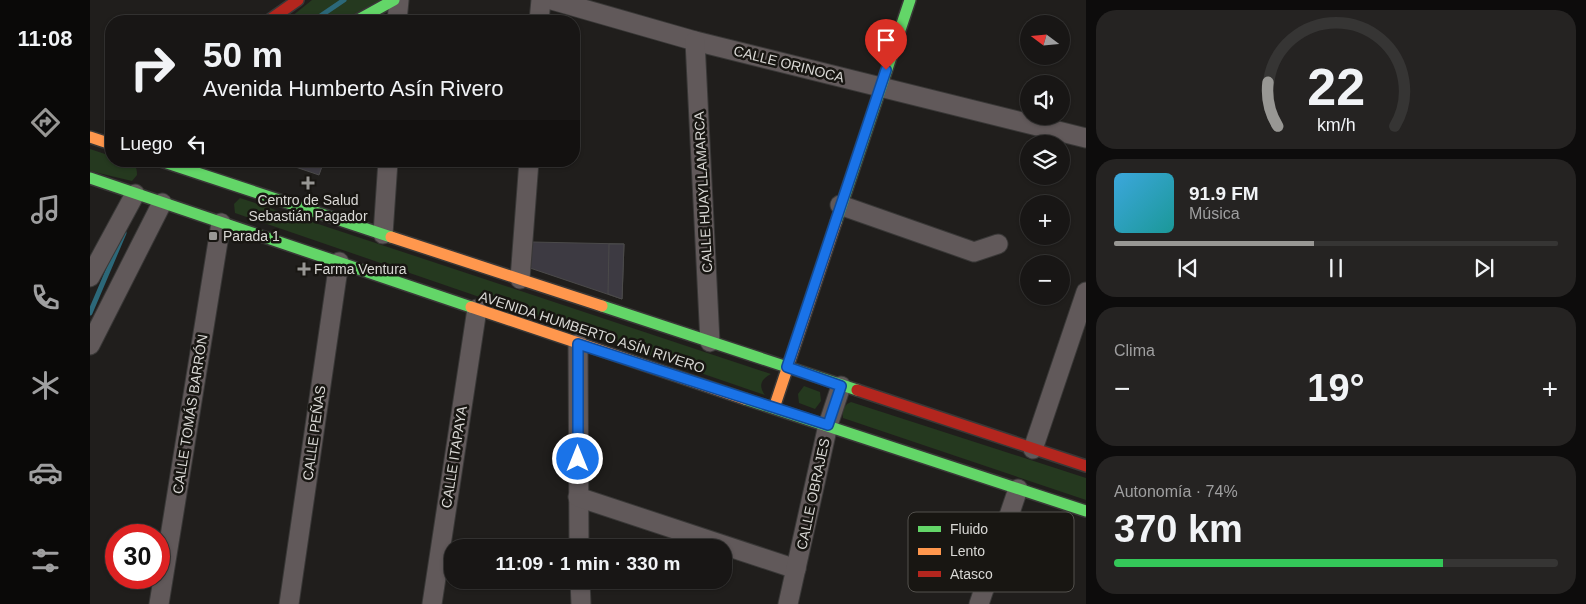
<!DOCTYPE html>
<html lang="es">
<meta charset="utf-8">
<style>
:root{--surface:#181615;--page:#252322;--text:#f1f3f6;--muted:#9f9fa0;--line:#363534;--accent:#989794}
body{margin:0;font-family:Arial,sans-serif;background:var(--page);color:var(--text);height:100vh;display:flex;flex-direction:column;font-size:19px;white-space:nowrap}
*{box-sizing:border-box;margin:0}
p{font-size:16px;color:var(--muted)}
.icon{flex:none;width:28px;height:28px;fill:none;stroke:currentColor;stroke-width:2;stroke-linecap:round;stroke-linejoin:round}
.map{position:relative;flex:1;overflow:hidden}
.side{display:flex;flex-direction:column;gap:10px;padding:10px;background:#0d0c0c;width:500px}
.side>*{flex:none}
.banner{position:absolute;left:15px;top:15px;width:475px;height:152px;border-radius:20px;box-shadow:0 1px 4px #0004,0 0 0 1px var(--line);background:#181615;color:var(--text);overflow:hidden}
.needle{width:32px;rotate:286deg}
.buttons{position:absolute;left:930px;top:15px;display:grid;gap:10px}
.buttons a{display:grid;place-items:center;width:50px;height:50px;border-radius:50%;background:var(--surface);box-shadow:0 1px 4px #0004,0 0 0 1px var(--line);font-size:25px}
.speed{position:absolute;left:15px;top:524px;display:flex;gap:10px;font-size:25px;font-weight:700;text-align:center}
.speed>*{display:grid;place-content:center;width:65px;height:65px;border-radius:50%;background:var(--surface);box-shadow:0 1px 4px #0004,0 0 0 1px var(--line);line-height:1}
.speed .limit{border:8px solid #d22;background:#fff;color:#111}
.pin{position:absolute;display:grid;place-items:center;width:42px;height:42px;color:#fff;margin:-51px -21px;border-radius:50% 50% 50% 0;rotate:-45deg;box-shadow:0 0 5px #0007}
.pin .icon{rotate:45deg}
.me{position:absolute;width:55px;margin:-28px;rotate:0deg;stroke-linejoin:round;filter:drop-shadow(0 0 4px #0008)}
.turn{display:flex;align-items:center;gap:18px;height:105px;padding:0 15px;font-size:22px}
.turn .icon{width:65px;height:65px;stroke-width:2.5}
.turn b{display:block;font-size:35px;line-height:42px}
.then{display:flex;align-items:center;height:48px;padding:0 15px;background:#0003;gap:10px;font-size:19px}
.big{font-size:38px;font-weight:600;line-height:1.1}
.side .card{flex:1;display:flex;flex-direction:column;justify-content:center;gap:8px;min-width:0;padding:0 18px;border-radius:20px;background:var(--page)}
.side .dial{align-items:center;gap:0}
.dial svg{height:130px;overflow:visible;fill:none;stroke:var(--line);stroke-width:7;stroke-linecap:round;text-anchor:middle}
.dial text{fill:var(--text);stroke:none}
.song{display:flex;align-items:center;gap:15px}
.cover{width:60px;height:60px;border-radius:8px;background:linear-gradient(135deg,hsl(200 70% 55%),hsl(180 70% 35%))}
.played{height:5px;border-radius:2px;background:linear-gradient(90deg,var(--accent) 45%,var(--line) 45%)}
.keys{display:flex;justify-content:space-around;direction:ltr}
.heat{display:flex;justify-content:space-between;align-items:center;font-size:28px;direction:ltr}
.charge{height:8px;border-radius:4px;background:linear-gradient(90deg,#34c759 74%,var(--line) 0)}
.trip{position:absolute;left:354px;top:539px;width:288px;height:50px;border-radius:20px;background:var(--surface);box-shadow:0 1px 4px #0004,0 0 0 1px var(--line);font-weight:600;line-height:50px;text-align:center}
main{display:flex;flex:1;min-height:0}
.tabs{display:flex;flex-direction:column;width:90px;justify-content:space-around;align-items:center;background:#0a0908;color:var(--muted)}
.tabs .icon{width:35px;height:35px}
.tabs .active{color:var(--accent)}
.tabs b{font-size:22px;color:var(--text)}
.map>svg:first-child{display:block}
</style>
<main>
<nav class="tabs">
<b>11:08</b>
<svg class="icon active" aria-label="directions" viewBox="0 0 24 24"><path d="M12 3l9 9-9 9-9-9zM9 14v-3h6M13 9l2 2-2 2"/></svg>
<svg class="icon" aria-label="music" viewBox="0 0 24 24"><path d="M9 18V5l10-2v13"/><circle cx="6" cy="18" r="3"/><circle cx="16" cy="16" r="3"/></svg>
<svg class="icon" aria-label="phone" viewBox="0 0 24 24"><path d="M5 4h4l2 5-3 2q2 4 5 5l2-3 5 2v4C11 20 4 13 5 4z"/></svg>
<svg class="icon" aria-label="climate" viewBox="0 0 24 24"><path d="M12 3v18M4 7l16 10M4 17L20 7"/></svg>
<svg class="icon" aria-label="car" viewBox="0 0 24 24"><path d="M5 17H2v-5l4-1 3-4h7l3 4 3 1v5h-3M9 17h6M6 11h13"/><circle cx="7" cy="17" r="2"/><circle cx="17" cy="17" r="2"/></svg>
<svg class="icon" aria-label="filters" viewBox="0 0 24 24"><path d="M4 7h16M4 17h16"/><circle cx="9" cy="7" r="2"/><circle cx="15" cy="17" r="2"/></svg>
</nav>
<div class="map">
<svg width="996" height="604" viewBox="0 0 996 604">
<rect width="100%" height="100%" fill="#201e1c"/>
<g fill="#25391f">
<polygon points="222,0 290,0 252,21 196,21"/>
<path d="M0 149 21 156V161C33 161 48 159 47 175L42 181 0 171Z"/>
<path d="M150 198 681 374C671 379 668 386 675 395L145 213 144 204Z"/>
<polygon points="714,386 730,392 731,401 725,409 709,403 708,394"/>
<polygon points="761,402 996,478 996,500 753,418 752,410 757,404"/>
</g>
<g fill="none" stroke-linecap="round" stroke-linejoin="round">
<g stroke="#2c6879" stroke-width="5">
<polyline points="223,21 254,0"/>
<polyline points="0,313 34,233"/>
</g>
</g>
<g fill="#3d3a42" stroke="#4b4a4a">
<polygon points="188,161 234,161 229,175"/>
<polygon points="442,242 534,244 532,299 440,268"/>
<polygon points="519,244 534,244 532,299 518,294"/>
</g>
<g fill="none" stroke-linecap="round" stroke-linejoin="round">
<g stroke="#393837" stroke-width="21">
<g id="street">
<polyline points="462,0 605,41 996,138"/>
<polyline points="307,21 309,0"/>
<polyline points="449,21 451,0"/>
<polyline points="605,41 620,342"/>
<polyline points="750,205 884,252 908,244"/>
<polyline points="293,234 298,161"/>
<polyline points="0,277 45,194"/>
<polyline points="430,279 439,161"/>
<polyline points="488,344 489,548"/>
<polyline points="0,345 72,203"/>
<polyline points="943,449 996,292"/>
<polyline points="488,497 706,569"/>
<polyline points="490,580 491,604"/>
<polyline points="69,604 131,223"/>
<polyline points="199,604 249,262"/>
<polyline points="342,604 387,309"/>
<polyline points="698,604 738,425 751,386"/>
<polyline points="889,604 928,489"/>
</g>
</g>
<g stroke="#393837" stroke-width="14">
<g id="fast">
<polyline points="266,21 304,0"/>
<polyline points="71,161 301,237"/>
<polyline points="0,178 381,307"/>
<polyline points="746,222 820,0"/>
<polyline points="512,306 767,390"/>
<polyline points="655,399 996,511"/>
</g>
</g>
<g stroke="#393837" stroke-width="14">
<g id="slow">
<polyline points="0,137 21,144"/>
<polyline points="301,237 512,306"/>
<polyline points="381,307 655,399"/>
<polyline points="684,408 746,222"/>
</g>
</g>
<g stroke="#393837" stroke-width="14">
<g id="jam">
<polyline points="178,21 208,0"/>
<polyline points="767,390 996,466"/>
</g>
</g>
<use href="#street" stroke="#61595a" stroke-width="19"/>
<use href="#fast" stroke="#63d668" stroke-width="11"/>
<use href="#slow" stroke="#ff974d" stroke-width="11"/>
<use href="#jam" stroke="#b3261e" stroke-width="11"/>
</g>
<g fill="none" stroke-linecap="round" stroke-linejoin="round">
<g stroke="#114b97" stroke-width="12">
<polyline id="route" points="488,459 488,344 738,425 751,386 697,367 796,70"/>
</g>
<use href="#route" stroke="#1a73e8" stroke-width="9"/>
</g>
<g fill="#989794" stroke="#181612" stroke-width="2">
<path d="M215.5 175.5h5v5h5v5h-5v5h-5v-5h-5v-5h5z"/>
<rect x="118" y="231" width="10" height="10" rx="2.5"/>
<path d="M211.5 261.5h5v5h5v5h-5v5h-5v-5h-5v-5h5z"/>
</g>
<g text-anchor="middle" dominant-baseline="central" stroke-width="5" stroke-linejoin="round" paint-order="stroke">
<g font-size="14" fill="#d9d8d5" stroke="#181612">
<text transform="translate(699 64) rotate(14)">CALLE ORINOCA</text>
<text transform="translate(613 192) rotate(-93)">CALLE HUAYLLAMARCA</text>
<text transform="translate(502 332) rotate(18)">AVENIDA HUMBERTO ASÍN RIVERO</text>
<text transform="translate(100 414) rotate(-81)">CALLE TOMÁS BARRÓN</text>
<text transform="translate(224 433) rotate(-82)">CALLE PEÑAS</text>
<text transform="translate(364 457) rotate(-81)">CALLE ITAPAYA</text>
<text transform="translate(723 494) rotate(-78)">CALLE OBRAJES</text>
</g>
<g font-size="14" fill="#d9d8d5" stroke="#181612" text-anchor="start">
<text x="218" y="200" text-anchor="middle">Centro de Salud<tspan x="218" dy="16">Sebastián Pagador</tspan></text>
<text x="133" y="236">Parada 1</text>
<text x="224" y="269">Farma Ventura</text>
</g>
</g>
<rect x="818" y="512" width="166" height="80" rx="8" fill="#181612" stroke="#52504c" stroke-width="1"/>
<rect x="828" y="526" width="23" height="6" fill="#63d668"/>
<rect x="828" y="548" width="23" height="7" fill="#ff974d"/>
<rect x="828" y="571" width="23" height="6" fill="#b3261e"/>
<g font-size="14" fill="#d9d8d5">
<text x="860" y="534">Fluido</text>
<text x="860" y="556">Lento</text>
<text x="860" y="579">Atasco</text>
</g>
</svg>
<div class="buttons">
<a><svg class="needle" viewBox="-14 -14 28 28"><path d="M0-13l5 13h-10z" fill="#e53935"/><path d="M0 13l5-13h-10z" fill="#9f9fa0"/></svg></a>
<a><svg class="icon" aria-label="sound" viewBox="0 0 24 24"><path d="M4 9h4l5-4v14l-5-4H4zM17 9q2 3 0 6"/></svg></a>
<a><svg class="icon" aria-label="layers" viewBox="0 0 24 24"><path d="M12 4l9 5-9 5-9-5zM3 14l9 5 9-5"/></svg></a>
<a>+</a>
<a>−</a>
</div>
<div class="speed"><div class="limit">30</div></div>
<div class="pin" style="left:796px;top:70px;background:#d93025"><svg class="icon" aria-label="arrive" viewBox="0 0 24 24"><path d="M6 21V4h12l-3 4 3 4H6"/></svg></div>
<svg class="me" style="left:488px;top:459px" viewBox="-20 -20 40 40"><circle r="17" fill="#1a73e8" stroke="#fff" stroke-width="3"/><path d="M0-11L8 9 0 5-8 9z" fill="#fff"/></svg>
<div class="trip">11:09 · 1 min · 330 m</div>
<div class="banner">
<div class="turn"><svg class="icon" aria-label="right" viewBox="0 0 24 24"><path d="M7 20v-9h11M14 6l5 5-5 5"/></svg><div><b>50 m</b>Avenida Humberto Asín Rivero</div></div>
<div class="then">Luego<svg class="icon" aria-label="left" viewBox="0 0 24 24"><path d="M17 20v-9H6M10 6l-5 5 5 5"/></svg></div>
</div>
</div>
<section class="side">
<div class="card dial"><svg viewBox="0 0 100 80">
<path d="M14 69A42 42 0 1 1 86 69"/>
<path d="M14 69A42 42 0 0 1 8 42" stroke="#989794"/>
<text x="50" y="56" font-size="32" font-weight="700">22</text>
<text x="50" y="72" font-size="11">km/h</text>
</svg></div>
<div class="card">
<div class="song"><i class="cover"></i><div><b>91.9 FM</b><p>Música</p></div></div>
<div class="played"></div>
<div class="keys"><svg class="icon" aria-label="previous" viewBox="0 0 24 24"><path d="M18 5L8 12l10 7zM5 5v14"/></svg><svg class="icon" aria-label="pause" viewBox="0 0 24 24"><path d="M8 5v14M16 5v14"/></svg><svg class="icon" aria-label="next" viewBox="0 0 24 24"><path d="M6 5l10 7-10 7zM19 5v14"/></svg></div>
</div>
<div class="card"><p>Clima</p>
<div class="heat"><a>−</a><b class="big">19°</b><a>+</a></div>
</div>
<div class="card"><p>Autonomía · 74%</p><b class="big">370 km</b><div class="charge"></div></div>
</section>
</main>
